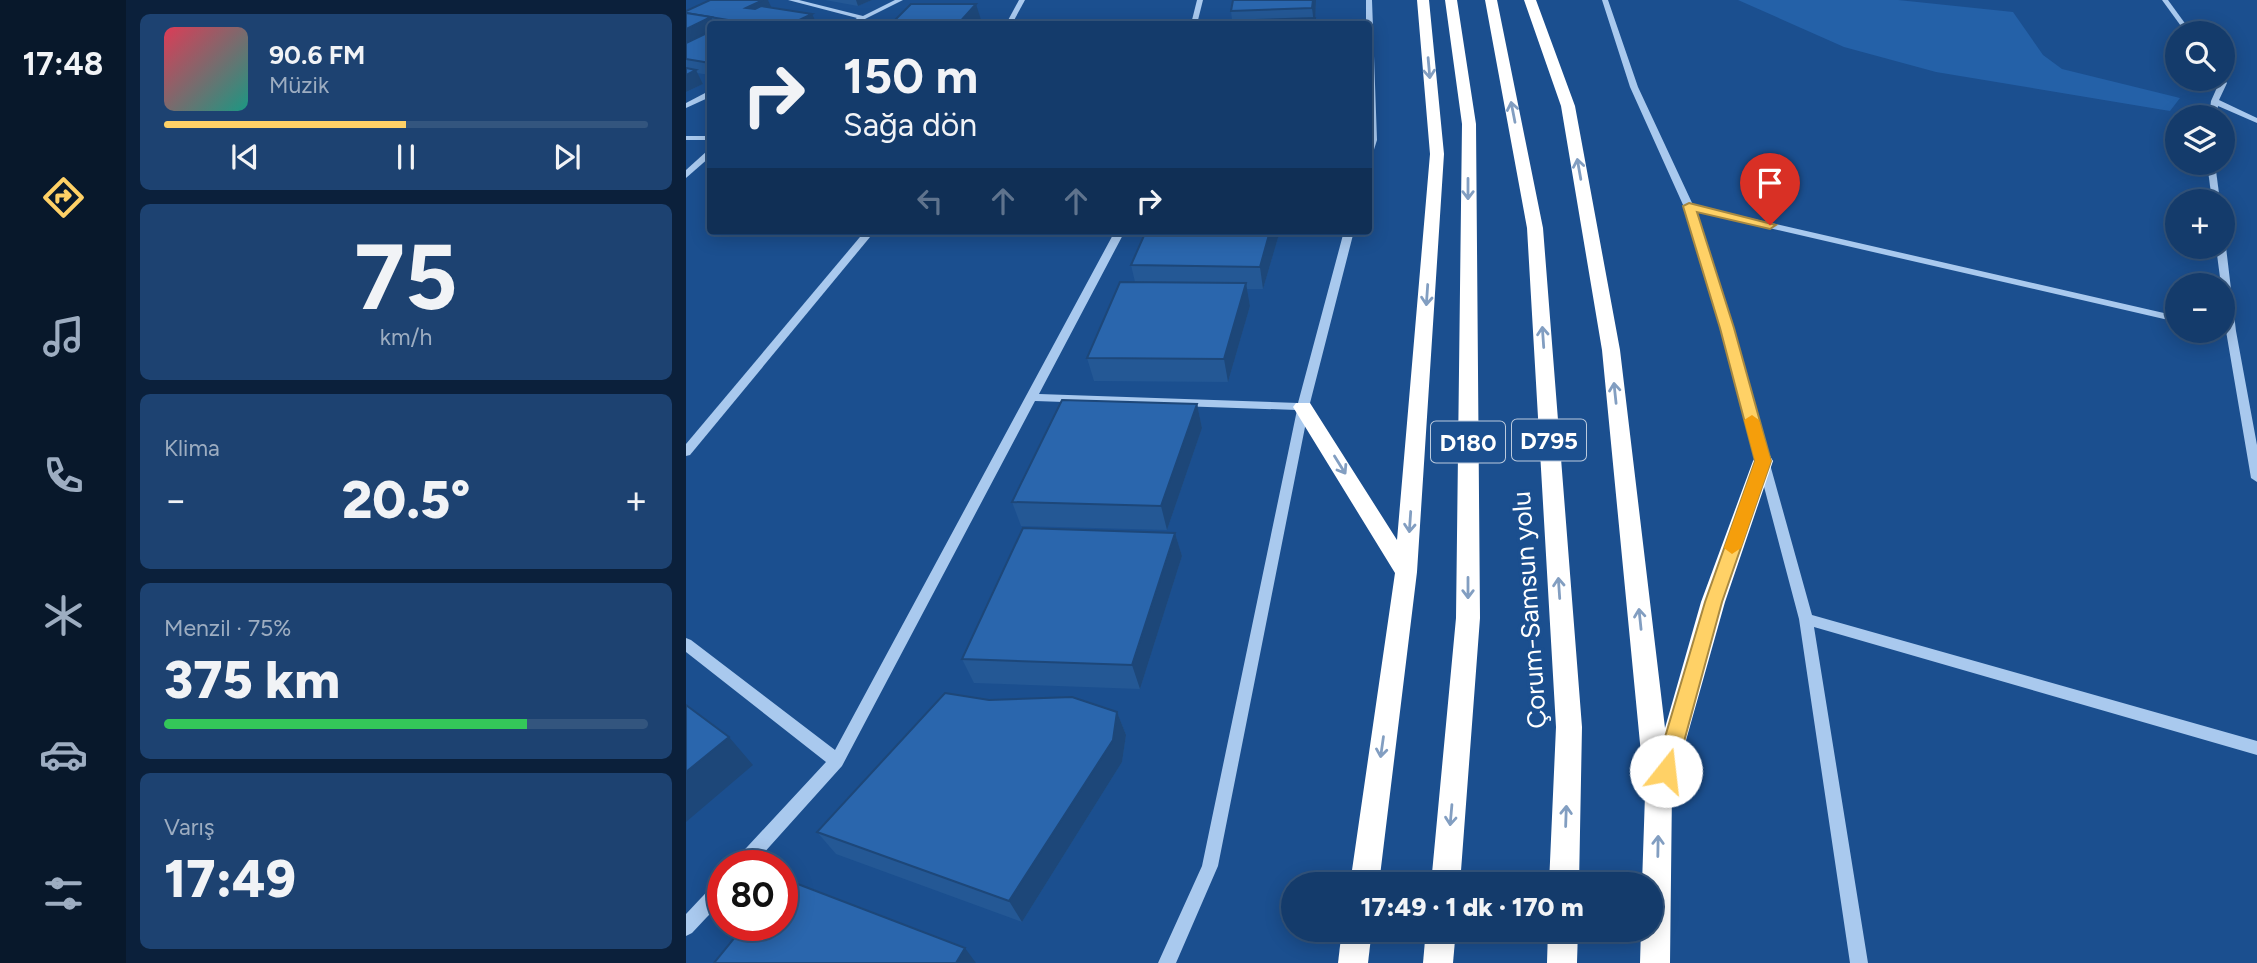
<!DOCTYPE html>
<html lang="tr">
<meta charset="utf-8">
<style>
:root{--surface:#143b6b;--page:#1d4271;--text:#f1f3f6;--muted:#9dadc1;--line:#33557e;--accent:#ffd166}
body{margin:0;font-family:Figtree,sans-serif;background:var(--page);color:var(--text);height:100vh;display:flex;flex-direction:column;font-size:26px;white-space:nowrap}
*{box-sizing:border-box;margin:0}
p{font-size:23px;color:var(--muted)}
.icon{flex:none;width:38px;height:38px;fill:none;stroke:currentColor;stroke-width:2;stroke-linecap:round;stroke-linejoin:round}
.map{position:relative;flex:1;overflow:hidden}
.panel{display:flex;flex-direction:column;gap:14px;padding:14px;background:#0b203b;width:560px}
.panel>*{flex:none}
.guide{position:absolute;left:21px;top:21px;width:665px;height:214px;border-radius:7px;box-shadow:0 4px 18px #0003,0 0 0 2px var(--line);background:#143b6b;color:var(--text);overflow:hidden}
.fabs{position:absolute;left:1479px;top:21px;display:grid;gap:14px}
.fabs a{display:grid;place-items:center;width:70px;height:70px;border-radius:50%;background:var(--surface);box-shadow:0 4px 18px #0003,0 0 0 2px var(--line);font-size:35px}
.speed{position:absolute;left:21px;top:850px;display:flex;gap:14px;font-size:35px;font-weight:700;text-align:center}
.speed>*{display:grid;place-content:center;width:91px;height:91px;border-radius:50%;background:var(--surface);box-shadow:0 4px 18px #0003,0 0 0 2px var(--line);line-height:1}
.speed .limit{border:10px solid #d22;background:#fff;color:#111}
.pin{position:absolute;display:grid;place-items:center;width:60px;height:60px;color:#fff;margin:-72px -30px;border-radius:50% 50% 50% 0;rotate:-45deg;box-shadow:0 0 7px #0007}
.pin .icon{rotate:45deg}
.me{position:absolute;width:77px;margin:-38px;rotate:16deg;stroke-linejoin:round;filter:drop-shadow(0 0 5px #0008)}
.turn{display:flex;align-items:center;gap:24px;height:147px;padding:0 21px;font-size:32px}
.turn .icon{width:91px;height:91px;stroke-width:2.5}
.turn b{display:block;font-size:49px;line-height:60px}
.lanes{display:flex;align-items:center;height:66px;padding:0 21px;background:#0003;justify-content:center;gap:35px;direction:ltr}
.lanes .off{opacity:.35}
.big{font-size:52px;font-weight:800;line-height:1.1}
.panel .tile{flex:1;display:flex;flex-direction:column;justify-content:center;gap:10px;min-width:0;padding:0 24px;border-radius:10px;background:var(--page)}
.panel .dial{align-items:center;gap:0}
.dial b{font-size:91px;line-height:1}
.song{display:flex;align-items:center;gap:21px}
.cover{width:84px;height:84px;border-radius:10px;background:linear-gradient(135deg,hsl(350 70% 55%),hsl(170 70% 35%))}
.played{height:7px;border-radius:4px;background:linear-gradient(90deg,var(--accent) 50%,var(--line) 50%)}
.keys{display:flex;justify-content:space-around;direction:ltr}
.heat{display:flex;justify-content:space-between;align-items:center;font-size:38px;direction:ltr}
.charge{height:10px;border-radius:5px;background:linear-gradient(90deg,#34c759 75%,var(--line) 0)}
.trip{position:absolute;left:595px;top:872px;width:382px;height:70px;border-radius:35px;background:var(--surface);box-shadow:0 4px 18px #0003,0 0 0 2px var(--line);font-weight:800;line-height:70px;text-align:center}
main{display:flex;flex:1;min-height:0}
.tab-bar{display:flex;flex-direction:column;width:126px;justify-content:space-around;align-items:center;background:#08182b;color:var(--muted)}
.tab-bar .icon{width:49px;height:49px}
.tab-bar .on{color:var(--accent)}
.tab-bar b{font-size:32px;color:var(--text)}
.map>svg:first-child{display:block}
</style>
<main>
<nav class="tab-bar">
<b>17:48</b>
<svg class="icon on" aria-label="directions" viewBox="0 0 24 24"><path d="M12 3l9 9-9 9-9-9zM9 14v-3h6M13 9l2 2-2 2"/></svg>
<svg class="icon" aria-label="music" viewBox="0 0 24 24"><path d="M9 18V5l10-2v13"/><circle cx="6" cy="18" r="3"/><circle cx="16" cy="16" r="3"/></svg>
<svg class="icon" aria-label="phone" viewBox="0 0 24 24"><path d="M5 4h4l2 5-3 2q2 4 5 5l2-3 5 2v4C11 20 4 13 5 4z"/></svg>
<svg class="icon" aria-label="climate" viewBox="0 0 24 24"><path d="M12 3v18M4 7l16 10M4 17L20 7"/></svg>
<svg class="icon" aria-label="car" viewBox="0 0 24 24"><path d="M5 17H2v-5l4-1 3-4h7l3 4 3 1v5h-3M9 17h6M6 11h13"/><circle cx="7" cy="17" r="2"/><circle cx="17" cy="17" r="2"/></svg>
<svg class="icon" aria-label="filters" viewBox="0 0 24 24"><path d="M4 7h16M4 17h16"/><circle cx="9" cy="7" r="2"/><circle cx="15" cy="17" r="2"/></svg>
</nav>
<section class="panel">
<div class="tile">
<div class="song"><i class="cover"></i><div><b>90.6 FM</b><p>Müzik</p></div></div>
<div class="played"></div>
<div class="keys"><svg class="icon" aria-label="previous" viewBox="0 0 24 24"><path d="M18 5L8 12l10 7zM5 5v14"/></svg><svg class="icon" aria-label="pause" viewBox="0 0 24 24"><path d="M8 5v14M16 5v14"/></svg><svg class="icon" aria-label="next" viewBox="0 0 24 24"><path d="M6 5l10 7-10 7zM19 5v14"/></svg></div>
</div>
<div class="tile dial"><b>75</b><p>km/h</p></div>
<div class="tile"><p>Klima</p>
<div class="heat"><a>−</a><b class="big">20.5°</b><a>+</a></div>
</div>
<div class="tile"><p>Menzil · 75%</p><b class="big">375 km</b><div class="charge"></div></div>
<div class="tile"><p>Varış</p><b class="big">17:49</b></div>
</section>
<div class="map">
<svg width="1571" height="963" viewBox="0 0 1571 963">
<rect width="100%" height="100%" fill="#1b4f8f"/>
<polygon fill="#2461a8" points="1052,0 1212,0 1327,12 1357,55 1376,69 1494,98 1484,111 1250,72 1158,47"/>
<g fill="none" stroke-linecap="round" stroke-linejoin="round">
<g fill="#a9c9ee" fill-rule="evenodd">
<polygon points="102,0 113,0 177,16 209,0 217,0 169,24 162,24 171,18"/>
<polygon points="333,0 339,0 326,24 320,24"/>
<polygon points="511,0 517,0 511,24 505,24"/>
<polygon points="680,0 686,0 691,140 686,156 682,158 682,24 680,24"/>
<polygon points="916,0 922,0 952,87 1007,205 1491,316 1491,322 1009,211 1046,328 1126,615 1571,741 1571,755 1128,627 1182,963 1164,963 1113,619 1036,328 998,207 944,87"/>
<polygon points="1476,0 1482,0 1506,33 1500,33"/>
<polygon points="1536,77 1541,83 1533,100 1571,118 1571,123 1532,106 1531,117 1523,117 1525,101 1533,83 1531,79 1536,79"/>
<polygon points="21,92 24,92 24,97 0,108 0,103"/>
<rect x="0" y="136" width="24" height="4"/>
<polygon points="21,151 24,151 24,157 0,178 0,170"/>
<polygon points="1521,163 1529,163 1534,201 1526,201"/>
<polygon points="179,231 189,231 4,455 0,456 0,444"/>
<polygon points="429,231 439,231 353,394 612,403 658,231 668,231 623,407 532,866 490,963 472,963 516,866 611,410 349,401 156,766 66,866 47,866 49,860 140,762 0,652 0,638 5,640 149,750"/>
<polygon points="1536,245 1540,247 1550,331 1571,445 1571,482 1565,478 1540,331 1536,285 1535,285 1530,247 1536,247"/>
<polygon points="37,879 37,900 6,933 0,936 0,914 31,881"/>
</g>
<g fill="#fff" fill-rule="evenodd">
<polygon points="731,0 743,0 758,154 731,572 693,884 664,884 709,573 607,407 610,403 624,403 711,540 744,154"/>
<polygon points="759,0 771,0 790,124 794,618 774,884 745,884 770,618 776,124"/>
<polygon points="799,0 811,0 857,228 896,727 893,884 863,884 870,727 841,228"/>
<polygon points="838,0 850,0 889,106 934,350 979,728 1015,602 1067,461 1070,456 1084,456 1087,461 1039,602 986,790 984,963 954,963 955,929 964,929 964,884 956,884 959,795 916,350 875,106"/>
<polygon points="656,929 686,929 682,963 652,963"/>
<polygon points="740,929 770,929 767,963 737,963"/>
<polygon points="862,929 892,929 891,963 861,963"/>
</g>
</g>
<g fill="#245895">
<polygon points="24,0 82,0 85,8 131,24 24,24 24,75 11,73 17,84 0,92 0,11"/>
<polygon points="139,0 186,0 172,6"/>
<polygon points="547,0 630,0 629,19 546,20 545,11"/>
<polygon points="594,231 577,289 561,289 564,306 542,382 408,381 401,358 449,282 445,265"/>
<polygon points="511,404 516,428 481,530 335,526 326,502"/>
<polygon points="489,533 496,556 454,689 288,683 276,659"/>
<polygon points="303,700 431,712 440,735 436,762 336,922 150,854 131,832"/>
</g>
<g fill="#1d4779">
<polygon points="77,0 82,0 87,11 60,8"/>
<polygon points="170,0 186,0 172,6"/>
<polygon points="627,0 630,0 629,24 628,24 626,8"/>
<polygon points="290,4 296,23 294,24 272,24"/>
<polygon points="126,14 131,24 105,24"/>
<polygon points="25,17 29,24 24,24 24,41 0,52 0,29"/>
<polygon points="10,70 17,84 0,92 0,75"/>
<polygon points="584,231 594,231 577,289 574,267"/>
<polygon points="560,283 564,306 542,382 538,359"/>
<polygon points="511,404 516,428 481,530 475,506"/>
<polygon points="489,533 496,556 454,689 446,665"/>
<polygon points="431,712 440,735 436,762 336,922 323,901"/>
<polygon points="43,737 67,765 0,822 0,772"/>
<polygon points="279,948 290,963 270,963"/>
</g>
<g fill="#2a66ad" stroke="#1d4779" stroke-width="2">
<polygon points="24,0 77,0 60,8 69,9 75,6 126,14 105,24 66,24 0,13 0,11"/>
<polygon points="547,0 627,0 626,8 545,11"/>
<polygon points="225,4 290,4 272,24 205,24"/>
<polygon points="0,13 25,17 0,29"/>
<polygon points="629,18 628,24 535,24 536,21"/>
<polygon points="23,32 24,32 24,63 0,59 0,43"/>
<polygon points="0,68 10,70 0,75"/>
<polygon points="460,231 584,231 574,267 445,265"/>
<polygon points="434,282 560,283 538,359 401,358"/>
<polygon points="376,400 511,404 475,506 326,502"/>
<polygon points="337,528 489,533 446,665 276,659"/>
<polygon points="259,693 303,700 386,697 431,712 427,740 323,901 131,832"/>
<polygon points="0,705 43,737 0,772"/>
<polygon points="96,878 279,948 270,963 28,963 58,926 96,926"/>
</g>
<defs><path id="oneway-shaft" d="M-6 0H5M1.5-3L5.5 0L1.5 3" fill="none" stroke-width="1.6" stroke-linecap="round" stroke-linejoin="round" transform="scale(1.75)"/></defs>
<g stroke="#829ec1">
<use href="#oneway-shaft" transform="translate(743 68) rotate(85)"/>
<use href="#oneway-shaft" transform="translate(827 112) rotate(-101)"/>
<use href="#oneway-shaft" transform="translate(893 169) rotate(-100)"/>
<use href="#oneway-shaft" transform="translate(782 189) rotate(90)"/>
<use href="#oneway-shaft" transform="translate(741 295) rotate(94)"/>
<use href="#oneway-shaft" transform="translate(857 337) rotate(-94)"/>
<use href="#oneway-shaft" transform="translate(929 393) rotate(-96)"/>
<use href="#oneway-shaft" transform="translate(654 465) rotate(58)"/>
<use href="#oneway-shaft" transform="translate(724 522) rotate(94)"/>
<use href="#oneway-shaft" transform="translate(782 588) rotate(90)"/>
<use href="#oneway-shaft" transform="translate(873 588) rotate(-94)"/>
<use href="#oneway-shaft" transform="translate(954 619) rotate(-96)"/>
<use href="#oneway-shaft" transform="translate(696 747) rotate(98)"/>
<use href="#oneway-shaft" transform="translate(765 815) rotate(95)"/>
<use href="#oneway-shaft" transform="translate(880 816) rotate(-88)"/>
<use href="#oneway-shaft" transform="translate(972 846) rotate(-89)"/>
</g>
<polygon fill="#ffd166" stroke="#a68842" stroke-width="2" points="1003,203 1090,225 1084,229 1011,212 1048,328 1085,461 1036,602 990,771 987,777 980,780 972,777 969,771 1019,602 1069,461 1034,328 997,206"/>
<polygon fill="#f59e0b" points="1066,415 1073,420 1085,461 1055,548 1046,554 1038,548 1069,461 1058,420"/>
<g text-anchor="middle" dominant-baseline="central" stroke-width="7" stroke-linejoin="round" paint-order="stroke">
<g fill="#1b4f8f" stroke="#bbcadd" stroke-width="2">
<rect x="826" y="419.5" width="74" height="41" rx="5"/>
<rect x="745" y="421.5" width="74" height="41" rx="5"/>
</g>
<g font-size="24" font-weight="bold" fill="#fff">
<text x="863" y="440">D795</text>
<text x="782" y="442">D180</text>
</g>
<g font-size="26" fill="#fff" stroke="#1b4f8f">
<text transform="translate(843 610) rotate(-94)">Çorum-Samsun yolu</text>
</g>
</g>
</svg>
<div class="fabs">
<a><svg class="icon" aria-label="search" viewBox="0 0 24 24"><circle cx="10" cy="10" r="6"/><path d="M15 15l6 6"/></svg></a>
<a><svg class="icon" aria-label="layers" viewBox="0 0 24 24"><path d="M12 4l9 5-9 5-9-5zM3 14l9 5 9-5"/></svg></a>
<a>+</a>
<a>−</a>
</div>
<div class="speed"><div class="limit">80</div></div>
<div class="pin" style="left:1084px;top:225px;background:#d93025"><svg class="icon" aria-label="arrive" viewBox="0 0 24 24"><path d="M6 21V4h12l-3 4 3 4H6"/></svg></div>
<svg class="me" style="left:980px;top:771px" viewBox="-20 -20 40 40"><circle r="19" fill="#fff"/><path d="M0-13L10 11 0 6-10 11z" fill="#ffd166"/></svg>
<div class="trip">17:49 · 1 dk · 170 m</div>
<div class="guide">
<div class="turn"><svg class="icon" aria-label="right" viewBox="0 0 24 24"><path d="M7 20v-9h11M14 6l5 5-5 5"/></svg><div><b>150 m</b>Sağa dön</div></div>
<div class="lanes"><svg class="icon off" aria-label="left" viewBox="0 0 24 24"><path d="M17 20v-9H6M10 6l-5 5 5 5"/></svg><svg class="icon off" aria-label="ahead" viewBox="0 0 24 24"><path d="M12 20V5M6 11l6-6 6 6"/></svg><svg class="icon off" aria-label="ahead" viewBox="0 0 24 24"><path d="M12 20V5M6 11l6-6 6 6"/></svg><svg class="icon" aria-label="right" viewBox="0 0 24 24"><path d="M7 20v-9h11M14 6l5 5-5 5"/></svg></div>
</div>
</div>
</main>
